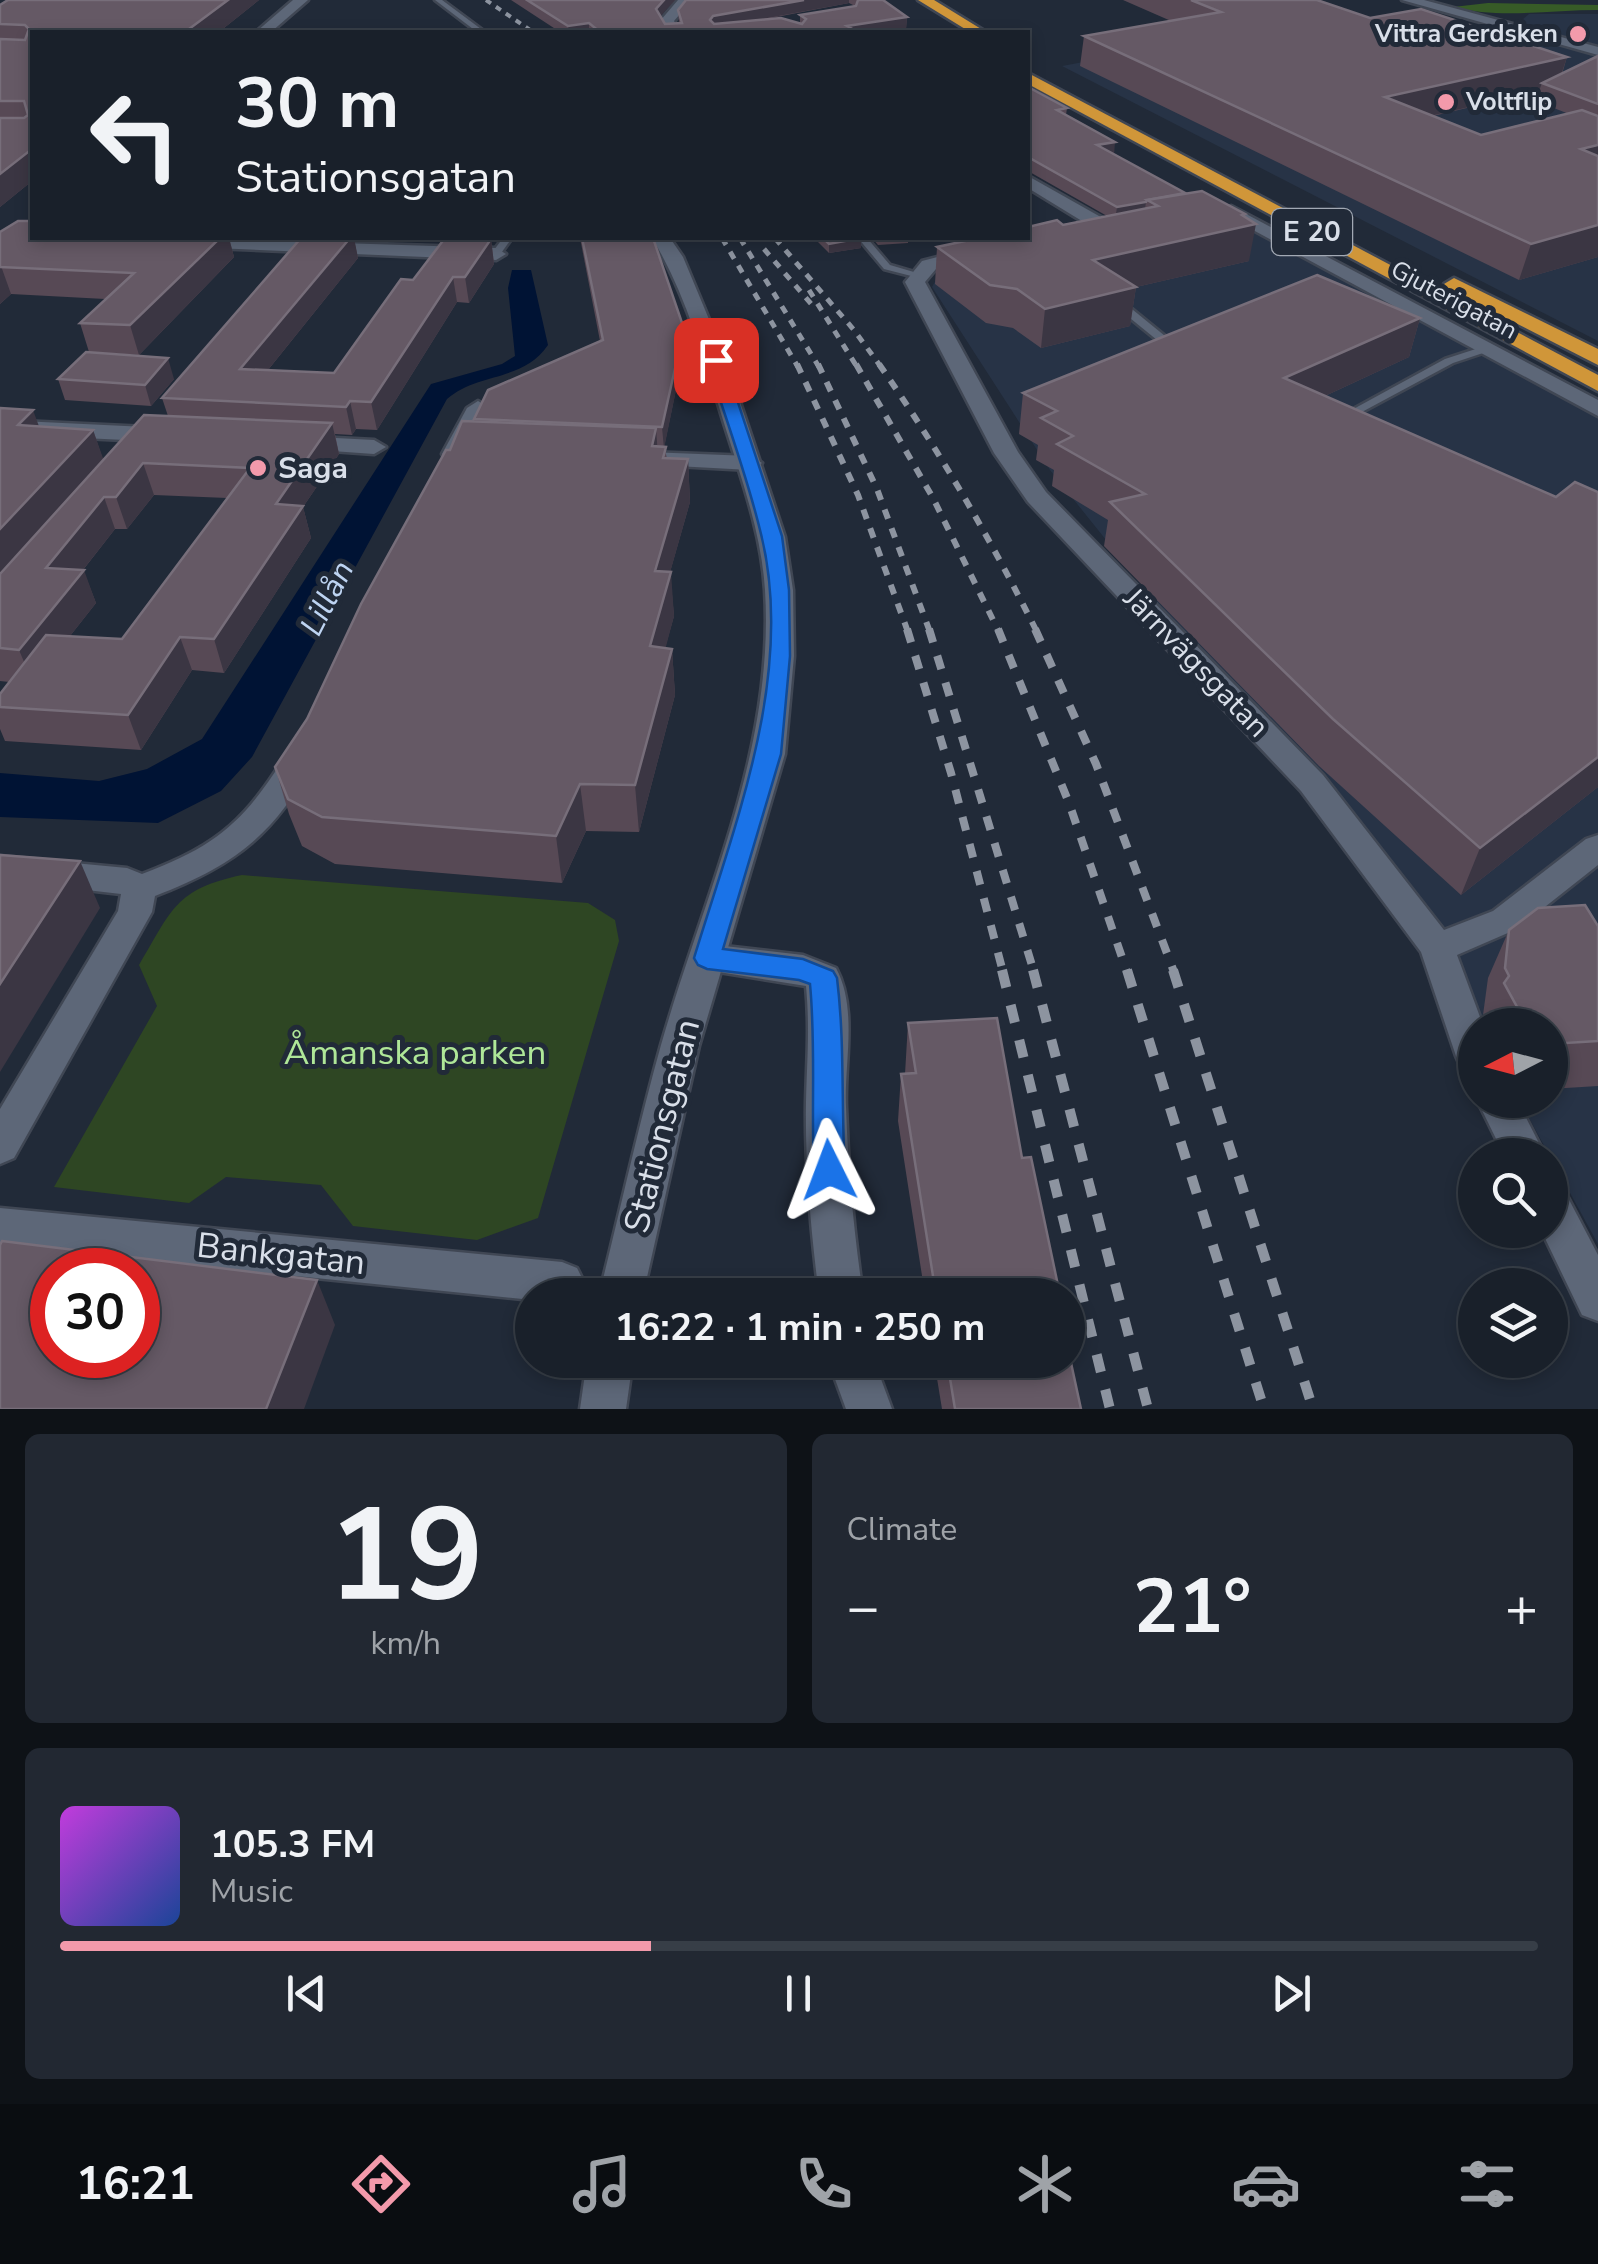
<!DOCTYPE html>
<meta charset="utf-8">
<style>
:root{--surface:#19202a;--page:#222832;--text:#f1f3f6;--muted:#9fa3a8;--line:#373e47;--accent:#f39aab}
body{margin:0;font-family:"Nunito Sans",sans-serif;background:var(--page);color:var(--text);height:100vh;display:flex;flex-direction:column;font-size:38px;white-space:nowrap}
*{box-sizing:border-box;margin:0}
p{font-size:32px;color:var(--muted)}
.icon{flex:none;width:55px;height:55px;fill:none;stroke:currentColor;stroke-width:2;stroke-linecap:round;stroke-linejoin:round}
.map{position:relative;height:1409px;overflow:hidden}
.side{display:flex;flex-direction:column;gap:25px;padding:25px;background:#0e1217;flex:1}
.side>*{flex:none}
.guide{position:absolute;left:30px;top:30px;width:1000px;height:210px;border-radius:0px;box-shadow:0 5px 15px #0003,0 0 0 2px var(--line);background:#19202a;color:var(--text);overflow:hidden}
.needle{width:65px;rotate:264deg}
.fabs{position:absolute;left:1458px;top:1008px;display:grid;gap:20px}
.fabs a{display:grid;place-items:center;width:110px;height:110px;border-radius:50%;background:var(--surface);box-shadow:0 5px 15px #0003,0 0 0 2px var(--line);font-size:50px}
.speed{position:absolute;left:30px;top:1248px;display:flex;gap:20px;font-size:50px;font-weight:700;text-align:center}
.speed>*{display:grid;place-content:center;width:130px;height:130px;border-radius:50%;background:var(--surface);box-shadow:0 5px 15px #0003,0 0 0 2px var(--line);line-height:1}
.speed .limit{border:15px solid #d22;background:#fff;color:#111}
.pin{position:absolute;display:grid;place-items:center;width:85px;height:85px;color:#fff;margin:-42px;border-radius:20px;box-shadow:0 5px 15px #0006}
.me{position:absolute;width:110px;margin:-55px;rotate:357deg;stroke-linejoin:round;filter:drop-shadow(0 0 8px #0008)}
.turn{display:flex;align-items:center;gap:35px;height:210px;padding:0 40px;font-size:45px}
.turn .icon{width:130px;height:130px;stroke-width:2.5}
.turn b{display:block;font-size:70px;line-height:85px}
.big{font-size:75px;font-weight:700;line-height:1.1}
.side .card{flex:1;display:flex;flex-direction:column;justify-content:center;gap:15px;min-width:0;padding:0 35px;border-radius:15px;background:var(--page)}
.side .dial{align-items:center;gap:0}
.dial b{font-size:130px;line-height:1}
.song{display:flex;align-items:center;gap:30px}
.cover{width:120px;height:120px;border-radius:15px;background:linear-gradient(135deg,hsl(290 70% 55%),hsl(220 70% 35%))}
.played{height:10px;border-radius:5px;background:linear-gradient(90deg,var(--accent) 40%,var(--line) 40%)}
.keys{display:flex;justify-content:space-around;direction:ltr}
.heat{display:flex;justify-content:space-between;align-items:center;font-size:55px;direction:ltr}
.side .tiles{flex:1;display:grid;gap:25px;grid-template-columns:1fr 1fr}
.card:last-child{grid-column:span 2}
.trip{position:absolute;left:515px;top:1278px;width:570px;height:100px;border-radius:50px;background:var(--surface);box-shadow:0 5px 15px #0003,0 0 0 2px var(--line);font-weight:700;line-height:100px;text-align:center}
.dock{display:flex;height:160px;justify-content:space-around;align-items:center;background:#0a0d11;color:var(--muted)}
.dock .icon{width:70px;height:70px}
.dock .on{color:var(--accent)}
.dock b{font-size:45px;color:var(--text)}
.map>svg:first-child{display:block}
</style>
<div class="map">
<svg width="1598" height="1409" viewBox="0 0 1598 1409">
<rect width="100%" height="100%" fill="#212a38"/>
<g fill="#273346">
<polygon points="1529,14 1598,14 1598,45 1517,24"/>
<polygon points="1490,25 1598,57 1598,341 1062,66 1233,34 1414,37"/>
<polygon points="1231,220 1598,417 1598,1244 1519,1100 1550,1100 1550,1025 1482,1025 1464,987 1050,470 932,287 940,273"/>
</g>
<path fill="#2e4623" d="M242 875 588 903 615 920 619 941 538 1218 477 1240 353 1226 321 1185 226 1177 189 1203 54 1187 157 1006 139 965C172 910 175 889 242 875Z"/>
<path fill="#375b27" d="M1488 3 1598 5V10C1550 10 1499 19 1453 7Z"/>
<path fill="#001334" d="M512 270H531L548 345C523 382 478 372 447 399L252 757 221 791 158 823 0 817V773L99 781 147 769 202 739 431 384 502 364 515 356 508 288Z"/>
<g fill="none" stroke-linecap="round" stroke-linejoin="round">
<g stroke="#404754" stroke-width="5">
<g id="lane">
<polygon points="435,0 442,0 485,32 477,32"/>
<polygon points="503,238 512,238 499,256 493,256 491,254"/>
<polygon points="858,238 867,238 890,265 924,275 919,278 884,269"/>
<polygon points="1114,301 1122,301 1165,336 1165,340 1157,340 1114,305"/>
<polygon points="1488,345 1493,348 1492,350 1453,363 1347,420 1343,421 1337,418 1445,359"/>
</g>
</g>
<g stroke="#404754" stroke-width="5">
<g id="street">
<polygon points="293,0 308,0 271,32 256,32"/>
<polygon points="678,0 692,0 674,21 680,32 666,32 660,21"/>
<polygon points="1402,0 1424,0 1598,47 1598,55"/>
<polygon points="1028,176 1122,229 1124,233 1122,237 1108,237 1028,188"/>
<polygon points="1231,206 1598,400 1598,416 1229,217 1219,220 1210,214"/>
<polygon points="183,238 496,248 506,254 496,260 190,247 183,245"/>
<polygon points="976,247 986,253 983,257 936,269 925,282 1018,452 1046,492 1323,775 1444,930 1493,911 1586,839 1598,835 1598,865 1517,929 1457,955 1483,1025 1475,1025 1475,1072 1461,1067 1456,1056 1421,952 1301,791 1028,502 994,453 905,282 922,261"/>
<polygon points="478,401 489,408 466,454 454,461 445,459 442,454 467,408"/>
<polygon points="0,420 167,428 179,435 167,442 0,434"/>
<polygon points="298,436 374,440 386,447 374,454 290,448 286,443"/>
<polygon points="648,452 750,456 762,463 750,470 639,464 636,459 639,454"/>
<path d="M302 744 313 747 318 754C276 833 238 864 155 896L152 912 14 1158 0 1164V1109L118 911 121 894 0 880V856L127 868 142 874C222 844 247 818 291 747Z"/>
<path d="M707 944 803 955 836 968C858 1009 844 1063 846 1107 848 1170 854 1233 863 1295H819C811 1232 805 1166 806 1102 807 1059 810 1029 806 986L694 968 689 958 694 948Z"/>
<polygon points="1477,1100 1517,1100 1545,1155 1504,1155"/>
<polygon points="1550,1186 1565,1192 1598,1255 1598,1321 1582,1315 1541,1230 1550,1230"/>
<polygon points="0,1208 562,1262 577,1268 584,1282 578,1295 532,1295 532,1300 0,1246"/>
<polygon points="828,1360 874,1360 892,1409 846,1409"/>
</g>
</g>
<g stroke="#404754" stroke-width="5">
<g id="secondary">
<path d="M652 238H670L683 257 726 360 785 537 793 590 794 656 785 754 699 1046 643 1295H599C620 1212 638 1127 661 1045 704 895 775 749 765 590 761 527 737 467 719 407 701 350 683 288 652 238Z"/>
<polygon points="587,1360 633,1360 626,1409 580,1409"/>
</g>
</g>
<g stroke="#404754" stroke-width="5">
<g id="highway">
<polygon points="918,0 934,0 986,32 970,32"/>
<polygon points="1028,73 1598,375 1598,391 1028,84"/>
<polygon points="1454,278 1598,349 1598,365 1447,288 1444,284"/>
</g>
</g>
<use href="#lane" fill="#5d6778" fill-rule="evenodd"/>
<use href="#street" fill="#5d6778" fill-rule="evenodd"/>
<use href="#secondary" fill="#5d6778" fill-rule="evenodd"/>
<use href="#highway" fill="#d09639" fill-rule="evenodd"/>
<polyline stroke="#8d94a0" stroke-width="4" stroke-dasharray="6 6" stroke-linecap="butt" points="486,0 533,32"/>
<g stroke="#8d94a0" stroke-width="5" stroke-dasharray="8 8" stroke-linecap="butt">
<polyline points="722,238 798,367"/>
<polyline points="740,238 819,367"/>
<polyline points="775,238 854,330 881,367"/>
<polyline points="764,249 813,306"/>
<polyline points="809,290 857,367"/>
</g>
<g stroke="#8d94a0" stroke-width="6" stroke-dasharray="10 10" stroke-linecap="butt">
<polyline points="797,364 858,495 908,632"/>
<polyline points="818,364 877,489 930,632"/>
<polyline points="856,364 933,498 999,632"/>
<path d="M879 364C939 450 990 538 1037 632"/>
</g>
<g stroke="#8d94a0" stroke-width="8" stroke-dasharray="14 14" stroke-linecap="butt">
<polyline points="907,629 951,773 1003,972"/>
<polyline points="929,629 1034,972"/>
<polyline points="998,629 1069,803 1127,972"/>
<polyline points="1035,629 1096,764 1174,972"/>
</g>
<g stroke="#8d94a0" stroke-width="10" stroke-dasharray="18 18" stroke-linecap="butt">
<polyline points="1002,970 1110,1409"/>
<polyline points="1033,970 1148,1409"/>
<polyline points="1127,970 1264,1409"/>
<polyline points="1173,970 1313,1409"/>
</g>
</g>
<g fill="#574955" fill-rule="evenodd">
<polygon points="8,0 259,0 219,32 32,32 32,181 0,207 0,5"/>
<path d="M511 0H675L660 16 665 24 679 23 678 10 686 0H883L907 17 906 29 883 32H560ZM849 3 855 6 800 15V23L761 20Z"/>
<path d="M1123 0H1317L1370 18 1567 57 1562 74 1598 56V257L1519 280 1080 66 1084 36 1171 21ZM1539 91 1536 101 1569 114 1481 135 1433 116Z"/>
<polygon points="1028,87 1067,108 1066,115 1114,154 1185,193 1245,217 1249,261 1136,287 1130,326 1041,348 1013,328 986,323 935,284 937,247 1107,216 1028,171"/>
<polygon points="0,232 32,238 229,238 234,257 139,355 89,352 80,323 105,299 11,294 0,304"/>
<path d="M301 238H374L372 239H354L358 258 268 370 334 373 413 280 491 239 494 264 469 303 457 302 377 430 356 429 352 435 335 434 339 454 303 507 311 538 224 673 192 670 141 750 5 741 0 729V694L9 682 0 681V408L39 426 93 430 103 460 168 416 162 398ZM154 495 227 498 122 639 70 636 96 603 83 570 115 529H127Z"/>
<polygon points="580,238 653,238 695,379 677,385 664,447 667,458 688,459 690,502 670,572 674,616 665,648 672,649 675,695 639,832 586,831 562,883 335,864 302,846 289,814 275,767 307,719 450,450 474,422 474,419 600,341"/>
<polygon points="814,238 861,238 861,248 829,253"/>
<polygon points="872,238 908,238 908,243 878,245"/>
<polygon points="1420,318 1409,357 1325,396 1598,787 1461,895 1319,766 1104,546 1108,520 1052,486 1054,470 1036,460 1038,445 1019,434 1023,393"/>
<polygon points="58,379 174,379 151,406 65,400"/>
<polygon points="1598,926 1598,1086 1550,1089 1550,1025 1484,1025 1486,1021 1483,1015 1488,978 1509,930"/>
<polygon points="908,1023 1022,1158 1060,1295 925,1295 898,1121 901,1074 905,1074"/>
<polygon points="934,1360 1068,1360 1081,1409 942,1409"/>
</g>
<g fill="#3b3643">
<polygon points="228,0 259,0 219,32 185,32"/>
<polygon points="664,0 675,0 656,21 656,9"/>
<polygon points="804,0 849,0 849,3 713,28 710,20 713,16"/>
<polygon points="907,17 906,29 883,32 847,32 847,26"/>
<polygon points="589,23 589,32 569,32 568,26"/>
<polygon points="1567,57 1557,87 1542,83 1539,91 1377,128 1385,97"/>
<polygon points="1115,142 1114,156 1097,145"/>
<polygon points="1598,145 1598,175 1581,149"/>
<polygon points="32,149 32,181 0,207 0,174"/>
<polygon points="1146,202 1144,216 1115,221 1117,207"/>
<polygon points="1245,214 1243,227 1256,224 1249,261 1088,298 1093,260"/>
<polygon points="1598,225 1598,257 1519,280 1531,244"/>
<polygon points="220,238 229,238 234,257 139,355 130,325"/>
<polygon points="350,238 354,238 358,258 247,396 240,369"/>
<polygon points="861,238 861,248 829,253 829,244"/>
<polygon points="491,239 494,264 469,303 465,277"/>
<polygon points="1,266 11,294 0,304 0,267"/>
<polygon points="453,277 457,302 377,430 371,402"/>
<polygon points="1136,287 1130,326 1041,348 1045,309"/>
<polygon points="1420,318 1409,357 1275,419 1284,378"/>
<polygon points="168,358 174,379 151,406 145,385"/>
<polygon points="694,358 695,379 677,385 664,449 662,427 676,364"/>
<polygon points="350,401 356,429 352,435 346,407"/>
<polygon points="33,410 44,440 18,425"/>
<polygon points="332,423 339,454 303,507 311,538 224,673 214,639 276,504"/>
<polygon points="656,428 659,470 652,446"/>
<polygon points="93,430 104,461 0,576 0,529"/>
<polygon points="688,459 690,502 658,615 655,571"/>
<polygon points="143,463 154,495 127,529 116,497"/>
<polygon points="104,497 115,529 60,599 84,570 96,603 33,683 19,650 46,568"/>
<polygon points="671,572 674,616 654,692 650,646"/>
<polygon points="180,637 192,670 141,750 128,715"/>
<polygon points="672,649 675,695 639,832 635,785"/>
<polygon points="1598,757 1598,787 1461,895 1480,848"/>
<polygon points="580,784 586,831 562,883 556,836"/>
<polygon points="80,861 100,908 0,1072 0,984"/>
<polygon points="317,1280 335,1325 304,1409 266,1409"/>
</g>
<g fill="#655965" stroke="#776e7a" stroke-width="2.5" fill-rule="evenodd">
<polygon points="8,0 228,0 185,32 32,32 32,149 0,174 0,118 24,118 28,115 24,101 0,101 0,39 25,40 29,29 25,25 0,24 0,5"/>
<polygon points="527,0 664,0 656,9 665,24 682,23 678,10 686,0 804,0 713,16 710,20 714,24 781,18 802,24 806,19 800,15 856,6 858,0 883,0 907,17 847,26 858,32 600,32 589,23 568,26"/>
<polygon points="1191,0 1317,0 1370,18 1421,9 1567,57 1385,97 1481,135 1582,110 1598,116 1598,145 1581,149 1598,156 1598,225 1531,244 1084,36 1221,12"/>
<polygon points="1598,56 1598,104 1542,83"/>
<polygon points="1028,87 1067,108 1057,110 1115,142 1097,145 1185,193 1147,200 1146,202 1117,207 1028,157"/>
<polygon points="1202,191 1245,214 1242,215 1256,224 1093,260 1136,287 1045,309 1017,289 990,285 937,247 979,238 1028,238 1028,227 1057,220 1063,225 1158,206 1147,200"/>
<polygon points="18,221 32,221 32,238 220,238 130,325 80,323 134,273 0,267 0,232"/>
<polygon points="301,238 350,238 240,369 334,373 401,279 413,280 445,238 491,239 465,277 453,277 371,402 350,401 346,407 162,398"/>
<polygon points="582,238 653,238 694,358 676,364 662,427 474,419 488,390 603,340"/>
<polygon points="823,238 861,238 829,244"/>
<polygon points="1317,275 1420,318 1284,378 1556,497 1575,482 1598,492 1598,757 1480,848 1333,719 1110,502 1145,494 1057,444 1073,436 1041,418 1057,411 1023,393"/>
<polygon points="86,352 168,358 145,385 58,379"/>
<polygon points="0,408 33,410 18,425 93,430 0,529"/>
<polygon points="144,415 332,423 276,504 303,506 214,639 180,637 128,715 0,707 0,694 46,635 122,639 250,468 143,463 116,497 104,497 46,568 84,570 19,650 0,648 0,574"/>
<polygon points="462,421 656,428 652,446 666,447 663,458 688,459 655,571 671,572 650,646 672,649 635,785 580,784 556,836 322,817 288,799 275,767 307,719 361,604 446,450 450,450"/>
<polygon points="0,855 80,861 0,984"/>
<polygon points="1585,905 1598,926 1598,1041 1550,1044 1550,1025 1527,1025 1504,983 1509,976 1505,968 1509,930 1538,908"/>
<polygon points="997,1018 1022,1158 1031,1157 1060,1295 936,1295 901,1074 916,1073 908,1023"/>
<path d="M2 1241 317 1280 266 1409H0V1245ZM52 1270H138V1355H52Z"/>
<polygon points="1068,1349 1081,1409 955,1409 947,1360 1068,1360"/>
</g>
<path fill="#1a73e8" stroke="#114b97" stroke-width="2.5" d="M716 355 724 360 782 536 789 590 790 656 781 754 723 949 803 959 833 971 837 978C845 1043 841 1106 845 1170L840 1180 829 1184 818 1180 814 1170C811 1108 816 1047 810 984L799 980 707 969 698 965 694 958C734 826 796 674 761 534 747 475 725 417 707 360Z"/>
<g fill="#f39aab" stroke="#212a38" stroke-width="4">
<circle cx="1578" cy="34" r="10"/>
<circle cx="1446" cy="102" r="10"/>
<circle cx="258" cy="468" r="10"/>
</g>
<g text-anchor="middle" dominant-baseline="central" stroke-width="10" stroke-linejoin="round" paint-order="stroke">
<g font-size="25" font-weight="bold" fill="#d9dfe9" stroke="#212a38" text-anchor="end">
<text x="1558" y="34">Vittra Gerdsken</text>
<text x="1466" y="102" text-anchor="start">Voltflip</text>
</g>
<g font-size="25" fill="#d9dfe9" stroke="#212a38">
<text transform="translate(1454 300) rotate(28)">Gjuterigatan</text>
</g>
<rect fill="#212a38" stroke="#a2a9b4" stroke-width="2.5" x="1272" y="209" width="80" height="46" rx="8"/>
<g font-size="28" font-weight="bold" fill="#d9dfe9">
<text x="1312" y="232">E 20</text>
</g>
<g font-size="30" font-weight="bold" fill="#d9dfe9" stroke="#212a38" text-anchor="start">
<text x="278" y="468">Saga</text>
</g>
<g font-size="30" fill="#d9dfe9" stroke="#212a38">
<text transform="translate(1196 663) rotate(46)">Järnvägsgatan</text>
</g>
<g font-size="32" font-style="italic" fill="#bed4f2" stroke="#212a38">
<text transform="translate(327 598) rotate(-63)">Lillån</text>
</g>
<g font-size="35" fill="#afe798" stroke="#212a38">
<text x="415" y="1052">Åmanska parken</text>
</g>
<g font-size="35" fill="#d9dfe9" stroke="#212a38">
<text transform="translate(662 1126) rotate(-76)">Stationsgatan</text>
<text transform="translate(281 1254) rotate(6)">Bankgatan</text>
</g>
</g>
</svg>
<div class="fabs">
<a><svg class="needle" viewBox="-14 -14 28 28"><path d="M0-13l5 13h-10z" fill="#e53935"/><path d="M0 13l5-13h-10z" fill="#9fa3a8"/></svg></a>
<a><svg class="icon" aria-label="search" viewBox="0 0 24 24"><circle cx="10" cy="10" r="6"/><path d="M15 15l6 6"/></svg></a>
<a><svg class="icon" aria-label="layers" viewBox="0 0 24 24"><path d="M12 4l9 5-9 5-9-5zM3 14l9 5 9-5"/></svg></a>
</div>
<div class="speed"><div class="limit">30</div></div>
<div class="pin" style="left:716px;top:360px;background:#d93025"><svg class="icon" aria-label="arrive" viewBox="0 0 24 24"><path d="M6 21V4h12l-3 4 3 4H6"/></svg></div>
<svg class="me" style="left:829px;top:1170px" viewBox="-20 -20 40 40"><path d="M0-17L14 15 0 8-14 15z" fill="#1a73e8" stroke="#fff" stroke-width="4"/></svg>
<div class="trip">16:22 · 1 min · 250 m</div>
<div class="guide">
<div class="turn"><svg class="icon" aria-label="left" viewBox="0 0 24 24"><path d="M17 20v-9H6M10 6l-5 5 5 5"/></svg><div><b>30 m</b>Stationsgatan</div></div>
</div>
</div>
<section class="side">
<div class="tiles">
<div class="card dial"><b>19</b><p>km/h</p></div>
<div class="card"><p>Climate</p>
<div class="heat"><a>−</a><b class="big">21°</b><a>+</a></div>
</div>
<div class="card">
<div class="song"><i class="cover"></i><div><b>105.3 FM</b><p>Music</p></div></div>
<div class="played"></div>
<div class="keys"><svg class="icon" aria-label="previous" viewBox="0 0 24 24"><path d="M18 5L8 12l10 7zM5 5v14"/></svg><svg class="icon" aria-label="pause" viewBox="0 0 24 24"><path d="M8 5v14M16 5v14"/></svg><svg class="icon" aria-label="next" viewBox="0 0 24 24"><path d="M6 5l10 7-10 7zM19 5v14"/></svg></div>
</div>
</div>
</section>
<nav class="dock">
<b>16:21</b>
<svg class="icon on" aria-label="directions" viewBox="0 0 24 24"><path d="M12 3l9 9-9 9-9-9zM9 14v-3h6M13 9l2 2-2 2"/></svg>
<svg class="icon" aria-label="music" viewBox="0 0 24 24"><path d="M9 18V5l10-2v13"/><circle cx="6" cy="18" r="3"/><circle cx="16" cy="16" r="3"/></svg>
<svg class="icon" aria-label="phone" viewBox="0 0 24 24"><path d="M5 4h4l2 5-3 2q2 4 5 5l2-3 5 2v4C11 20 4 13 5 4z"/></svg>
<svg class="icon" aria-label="climate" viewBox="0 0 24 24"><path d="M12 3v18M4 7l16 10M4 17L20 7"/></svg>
<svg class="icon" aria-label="car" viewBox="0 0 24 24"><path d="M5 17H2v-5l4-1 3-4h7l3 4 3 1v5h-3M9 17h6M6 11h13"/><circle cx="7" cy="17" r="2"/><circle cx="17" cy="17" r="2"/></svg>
<svg class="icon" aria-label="filters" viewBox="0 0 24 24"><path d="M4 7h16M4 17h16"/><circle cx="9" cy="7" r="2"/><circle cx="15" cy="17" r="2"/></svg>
</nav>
